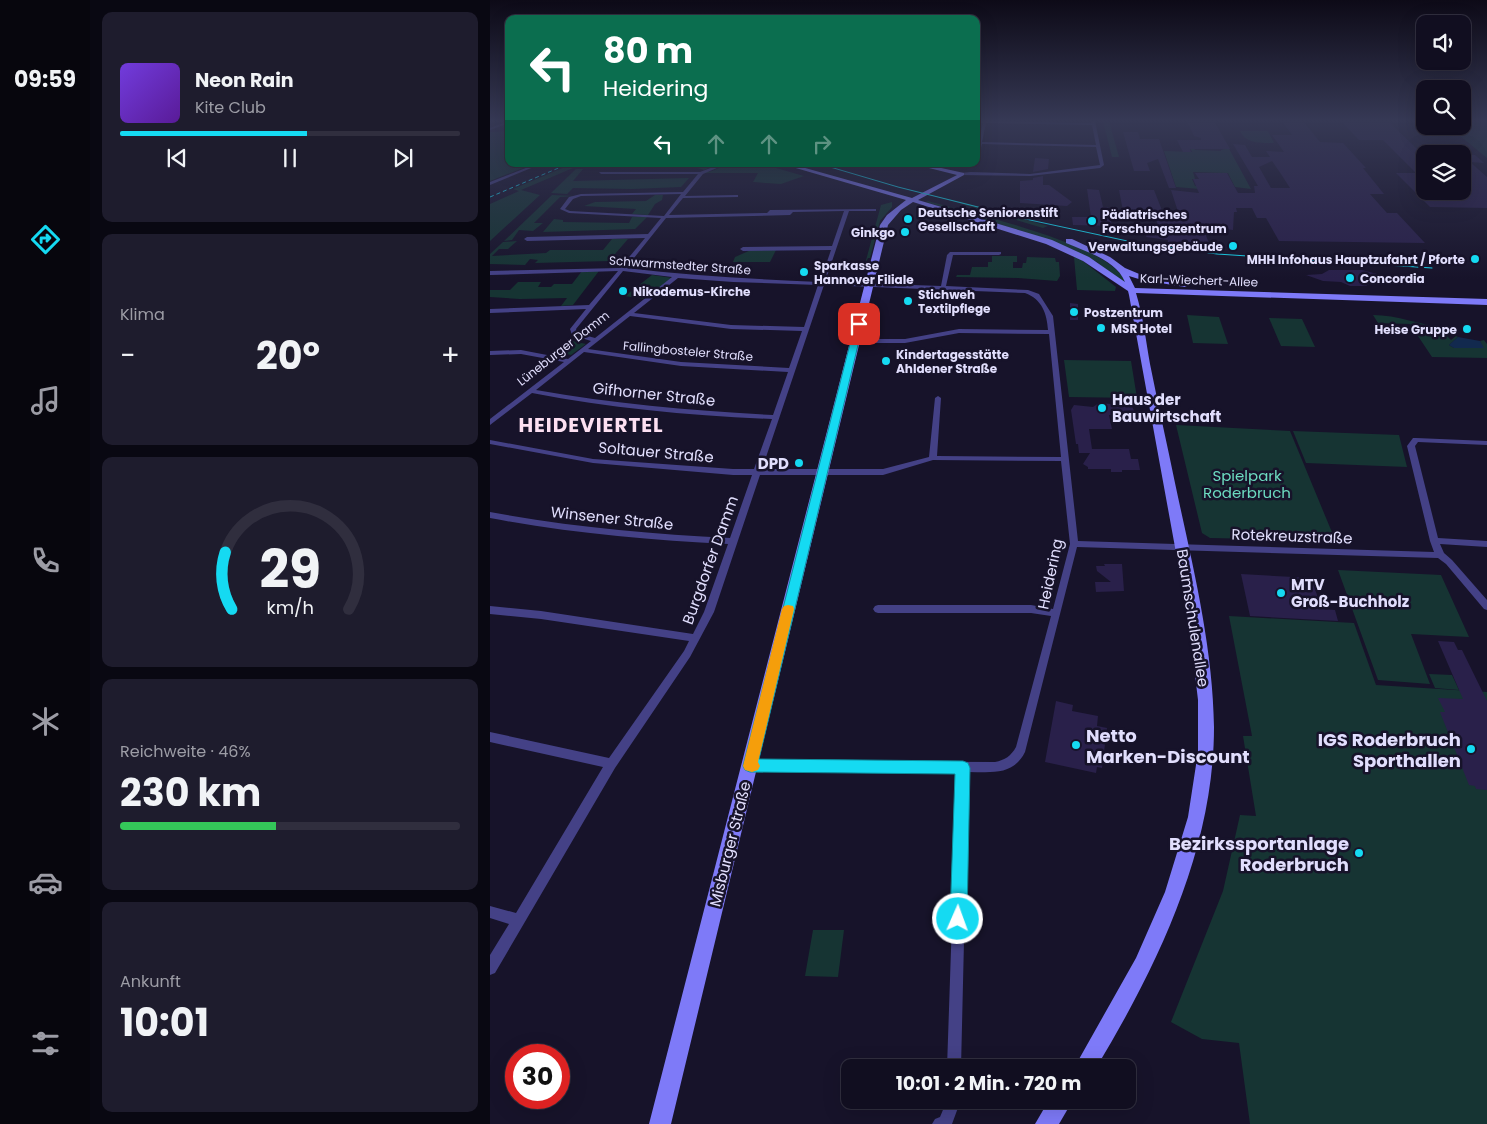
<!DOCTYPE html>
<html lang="de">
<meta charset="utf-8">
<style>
:root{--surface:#110e20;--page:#1e1c2d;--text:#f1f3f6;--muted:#9c9ca5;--line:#302e3e;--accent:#15daf2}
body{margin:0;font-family:Poppins,sans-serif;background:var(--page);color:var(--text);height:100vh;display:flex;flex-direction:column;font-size:19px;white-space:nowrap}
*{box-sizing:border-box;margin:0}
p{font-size:16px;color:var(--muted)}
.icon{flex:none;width:28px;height:28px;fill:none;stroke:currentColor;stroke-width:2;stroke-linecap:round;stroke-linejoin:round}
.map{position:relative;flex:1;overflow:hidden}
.panel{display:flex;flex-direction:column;gap:12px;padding:12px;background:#090812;width:400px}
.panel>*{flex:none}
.guide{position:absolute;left:15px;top:15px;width:475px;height:152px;border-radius:10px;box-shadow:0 5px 20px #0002,0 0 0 1px var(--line);background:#0b6e4f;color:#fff;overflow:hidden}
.controls{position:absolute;left:926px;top:15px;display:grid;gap:10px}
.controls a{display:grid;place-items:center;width:55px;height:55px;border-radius:10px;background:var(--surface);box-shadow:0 5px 20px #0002,0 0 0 1px var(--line);font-size:25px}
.speed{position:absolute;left:15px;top:1044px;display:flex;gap:10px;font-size:25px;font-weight:700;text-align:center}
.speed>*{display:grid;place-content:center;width:65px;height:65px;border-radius:50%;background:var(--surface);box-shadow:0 5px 20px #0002,0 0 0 1px var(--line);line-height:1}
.speed .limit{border:8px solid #d22;background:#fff;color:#111}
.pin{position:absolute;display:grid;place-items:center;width:42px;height:42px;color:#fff;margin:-21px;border-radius:10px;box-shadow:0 2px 8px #0006}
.me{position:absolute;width:55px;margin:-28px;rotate:2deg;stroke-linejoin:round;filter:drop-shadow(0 0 4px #0008)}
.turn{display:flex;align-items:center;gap:18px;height:105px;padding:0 15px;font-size:22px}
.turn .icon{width:65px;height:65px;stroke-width:2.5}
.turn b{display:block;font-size:35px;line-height:42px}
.lanes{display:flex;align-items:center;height:48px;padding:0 15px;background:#0003;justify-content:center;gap:25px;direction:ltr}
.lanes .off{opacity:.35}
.big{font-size:38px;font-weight:700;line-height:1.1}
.panel .card{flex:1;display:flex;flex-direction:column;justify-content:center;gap:8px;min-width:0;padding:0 18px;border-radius:10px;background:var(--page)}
.panel .dial{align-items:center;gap:0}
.dial svg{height:130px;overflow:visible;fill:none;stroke:var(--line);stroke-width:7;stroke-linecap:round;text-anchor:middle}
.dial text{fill:var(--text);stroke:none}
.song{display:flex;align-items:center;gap:15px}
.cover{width:60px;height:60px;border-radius:8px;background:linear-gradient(135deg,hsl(260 70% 55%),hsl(270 70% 35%))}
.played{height:5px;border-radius:2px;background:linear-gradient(90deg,var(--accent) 55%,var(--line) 55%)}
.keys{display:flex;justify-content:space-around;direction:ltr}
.heat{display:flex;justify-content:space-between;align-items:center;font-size:28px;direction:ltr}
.charge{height:8px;border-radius:4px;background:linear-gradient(90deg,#34c759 46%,var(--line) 0)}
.trip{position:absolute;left:351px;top:1059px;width:295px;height:50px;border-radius:10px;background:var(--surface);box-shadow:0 5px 20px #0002,0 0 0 1px var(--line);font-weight:700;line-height:50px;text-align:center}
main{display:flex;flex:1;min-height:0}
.tab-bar{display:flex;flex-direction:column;width:90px;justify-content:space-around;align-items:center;background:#07060d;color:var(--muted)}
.tab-bar .icon{width:35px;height:35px}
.tab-bar .active{color:var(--accent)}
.tab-bar b{font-size:22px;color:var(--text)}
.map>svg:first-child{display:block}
</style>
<main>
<nav class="tab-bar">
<b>09:59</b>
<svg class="icon active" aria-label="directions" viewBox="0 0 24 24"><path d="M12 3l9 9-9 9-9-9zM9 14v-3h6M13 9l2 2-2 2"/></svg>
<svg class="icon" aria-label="music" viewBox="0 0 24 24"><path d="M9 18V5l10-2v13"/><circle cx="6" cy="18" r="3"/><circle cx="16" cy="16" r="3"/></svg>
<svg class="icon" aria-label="phone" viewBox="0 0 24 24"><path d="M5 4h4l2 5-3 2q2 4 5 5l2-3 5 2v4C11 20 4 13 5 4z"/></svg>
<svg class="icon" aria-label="climate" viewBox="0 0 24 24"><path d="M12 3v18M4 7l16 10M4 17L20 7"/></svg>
<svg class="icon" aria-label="car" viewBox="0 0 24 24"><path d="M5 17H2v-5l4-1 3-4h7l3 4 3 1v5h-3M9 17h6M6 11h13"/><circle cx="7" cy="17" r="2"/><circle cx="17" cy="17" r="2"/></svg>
<svg class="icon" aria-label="filters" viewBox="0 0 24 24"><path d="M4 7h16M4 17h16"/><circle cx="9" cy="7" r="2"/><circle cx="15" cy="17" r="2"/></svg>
</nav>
<section class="panel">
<div class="card">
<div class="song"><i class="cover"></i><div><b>Neon Rain</b><p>Kite Club</p></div></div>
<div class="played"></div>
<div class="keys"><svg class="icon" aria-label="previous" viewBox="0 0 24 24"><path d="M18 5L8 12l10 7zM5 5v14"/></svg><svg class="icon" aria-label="pause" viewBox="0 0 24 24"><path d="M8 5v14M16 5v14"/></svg><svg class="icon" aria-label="next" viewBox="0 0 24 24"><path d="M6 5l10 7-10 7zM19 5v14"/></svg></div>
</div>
<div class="card"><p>Klima</p>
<div class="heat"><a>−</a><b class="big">20°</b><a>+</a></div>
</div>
<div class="card dial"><svg viewBox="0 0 100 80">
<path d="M14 69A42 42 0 1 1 86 69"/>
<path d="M14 69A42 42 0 0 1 10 34" stroke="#15daf2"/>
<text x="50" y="56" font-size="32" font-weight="700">29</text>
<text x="50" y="72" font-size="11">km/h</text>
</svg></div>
<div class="card"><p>Reichweite · 46%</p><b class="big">230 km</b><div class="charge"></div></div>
<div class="card"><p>Ankunft</p><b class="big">10:01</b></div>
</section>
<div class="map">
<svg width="997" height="1124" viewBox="0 0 997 1124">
<rect width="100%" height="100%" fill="#17132a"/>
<g fill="#163433">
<polygon points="613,121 619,121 629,157 622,157"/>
<polygon points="973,121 997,121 997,158 958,126 972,126"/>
<polygon points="19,131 19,164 43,164 0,181 0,132"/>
<path d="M750 131H778L784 143C771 143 756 144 750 131Z"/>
<polygon points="699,145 703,145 705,150 731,151 731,150 735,149 733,147 737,145 761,189 745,187 738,173 703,172 705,179 702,179 705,186 709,186 710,189 686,187 674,151 702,152"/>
<polygon points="82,164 216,164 223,166 214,170 208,168 106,165 100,167 83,168 31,190 50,195 0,241 0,204 29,191 23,189"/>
<polygon points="239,164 272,164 314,176 291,184 263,182 268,173 211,173 222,171"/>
<polygon points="86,169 93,169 83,181 199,178 191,187 142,189 83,188 77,194 61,193"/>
<polygon points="62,195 85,196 70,197 44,223 53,223 43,231 29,230 22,240 14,241"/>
<polygon points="165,195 173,195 172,200 165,204 158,215 142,214 146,209 94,206 105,202 156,201"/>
<polygon points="445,196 472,202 558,226 553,228"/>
<path d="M438 201C476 212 624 245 635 282L632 283 607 262 583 250 538 233 436 202Z"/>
<polygon points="402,202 402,207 390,221 380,258 378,258 375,264 391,205"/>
<polygon points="142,217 157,217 145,229 53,232 64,219 73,220 73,222 139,223"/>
<polygon points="122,239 138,239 119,261 45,263 48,260 40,259 35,265 0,264 0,254 13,242 27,241 18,249 9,249 2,256 56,253 60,250 113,250"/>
<polygon points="261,250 286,250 280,262 243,262 245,257"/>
<polygon points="502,256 527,256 527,262 523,262 523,268 532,268 533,263 536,263 537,257 565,258 566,262 569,262 570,276 567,281 528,278 466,277 467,275 480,275 482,267 498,267 498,262 502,262"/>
<polygon points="584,257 589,258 626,287 625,291 587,290"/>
<polygon points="92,271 109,271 83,305 71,306 77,298 30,299 0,297 0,290 20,290 28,282 51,282 48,287 61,287 64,284 82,284"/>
<polygon points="162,275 183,278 153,299 135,296"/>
<polygon points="697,315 729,317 738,344 703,343"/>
<path d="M883 315C907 315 931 325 955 328L956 330 952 331 961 340 966 336 968 337 959 345 964 348H993L990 341 994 340 997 344V358L942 357 920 324 888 323Z"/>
<polygon points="779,318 812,319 825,347 791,346"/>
<polygon points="78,340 96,344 81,355 63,351"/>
<polygon points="574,360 641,361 647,398 579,397"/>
<polygon points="686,425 800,431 846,542 814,540 720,538 712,533"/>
<polygon points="803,431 909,435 917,467 816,463"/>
<polygon points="848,570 951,575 979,637 921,634 940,684 888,680"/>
<polygon points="739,616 864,623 886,685 997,692 997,1124 760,1124 749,1043 712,1039 681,1022 733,891 750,815 766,816 753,736 762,736"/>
<polygon points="939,674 962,675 969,690 945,688"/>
<polygon points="323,930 354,930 348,977 315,976"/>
</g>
<polygon fill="#12294e" points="968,337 990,341 994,348 964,348 959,345"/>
<g fill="#29204a" fill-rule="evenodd">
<polygon points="697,121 724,121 740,149 700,149 701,152 693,152 687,140 711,140 711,138 704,136"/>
<path d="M792 121H813L830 142 853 143 876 168H873L894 194H880L897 213H907L935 243 789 241 776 218H767L762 208H746L747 212H744L743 230 712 226 719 243 678 242V240L656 237 659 226H668L664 212 633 211 629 190H664L675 218H690L681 190 709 193 703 179H709L705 173H737L748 193H765L764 186H768L743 144 755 145 762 157H780L776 151 794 152 782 135H802ZM782 161 791 174 800 188H781L769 167Z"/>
<polygon points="851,121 898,121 929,151 935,151 935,191 954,191 961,198 972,198 972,155 985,155 994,163 980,162 997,177 997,208 940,207 906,173 926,173 893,140 869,140"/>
<polygon points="938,126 955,126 967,136 950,136"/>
<polygon points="633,132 648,132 650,139 669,139 686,188 679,188 668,159 657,163 660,171 644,171"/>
<polygon points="545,158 559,159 558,169 543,172"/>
<polygon points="553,176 553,185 559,185 582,202 577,206 530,203 530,181 543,180 543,178"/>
<polygon points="597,189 609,190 613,207 618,207 622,226 583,225 582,217 601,217"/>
<polygon points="839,270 872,270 891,275 901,281 900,283 884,281 876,286 860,286 851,282 833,281 816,275 832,274"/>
<polygon points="580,303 588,304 588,320 580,320"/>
<polygon points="634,400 640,402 646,415 619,415 622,429 599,429 602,449 639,449 641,459 648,459 650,470 632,470 632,472 621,472 621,469 598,469 598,467 593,464 600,453 589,453 588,444 586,444 581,410 584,405 603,407 609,403 621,404"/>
<polygon points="614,564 632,564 634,591 606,592 605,582 621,582 607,571 606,566 615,566"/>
<polygon points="751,574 822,578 831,609 845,610 848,621 760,616"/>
<polygon points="948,641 964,642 968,650 972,650 997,701 997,790 986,789 985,786 979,785 950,712 955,712 948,698 973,699"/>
<polygon points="566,701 583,705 582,711 608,716 607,726 617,728 612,768 607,767 606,773 555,762"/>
</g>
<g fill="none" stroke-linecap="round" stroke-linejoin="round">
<g fill="#444186" fill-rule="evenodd">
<polygon points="19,121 19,123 0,130 0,128"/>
<path d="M486 121 601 123V121H605L614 165 610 168 540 176 470 175V173L481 172 540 174 610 165 606 147 492 144 488 159 486 160V149L493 123H486ZM496 123 602 125 606 145 492 142Z"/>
<polygon points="46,164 51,164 0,185 0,182"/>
<path d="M231 164H236L213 174 195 196 246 195H248V197L193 198 179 215 277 213 280 210 386 209V211H359L335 282 451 286 457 255 460 252H511V254L509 255H463L456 286 538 290 549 294 563 316 588 541 944 552 940 541 917 446 923 438H926L997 441V445L928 442 925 446 948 538 997 541V547L950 544 954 553 962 560 997 600V610L994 609 956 564 948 558 587 547 535 752C523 776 502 772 478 772L471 1068H457L467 772 260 771 256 770 254 766 256 762 260 761 505 762C515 760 521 756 526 747L561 616 541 613H388L385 612 383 609 385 606 388 605H541L563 609 580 544 571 461 443 460 393 475H270L224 612 200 657 125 768 5 973 0 975V955L19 924 0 918V906L26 913 113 767 0 742V732L119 758 194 651 199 641 51 619 0 614V606L51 611 203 634 214 612 238 544C158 540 79 533 0 518V512C80 527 160 534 240 538L262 475H243L103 463 0 444V440L103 459 243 469H264L282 419C201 416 121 408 42 393L0 425V419L74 362 31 354 0 355V351L31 350 78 359 101 341 82 335 80 329 96 309 0 313V309L99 305 128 271 0 275V271L130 268 155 238 37 241 34 239 37 237 158 234 171 218 79 213 70 209 79 197 91 194 193 192 208 174H111L109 172H210ZM191 194 174 216 80 211 75 209 83 199 91 196ZM354 211 342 246 253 247 250 249 253 251 341 250 330 282C265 279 200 276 136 268L176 218 300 215 303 212ZM133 271 182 277 105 338 87 333 86 329ZM188 278 243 282 328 285 314 327 241 325 144 313ZM334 285 535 293C552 299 557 314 558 330L469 329 415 339H365L362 341 365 343H415L469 333 559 334 571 457 447 456 451 398 448 396 445 398 439 457 393 469H272ZM140 316 241 329 312 331 299 368 191 362 98 349ZM94 352 191 366 298 372 283 415C204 411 125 404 46 390Z"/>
<polygon points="455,1100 469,1100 469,1105 462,1124 442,1124 445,1119 450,1117 455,1105"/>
</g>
<g fill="#7e7af8" fill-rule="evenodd">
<path d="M292 164H301L422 198 467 175 423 164H433L474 173V175L428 200 562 240 599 257 635 282C626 260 597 252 576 243V239H582L620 257 635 268 654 276 695 283 699 285 695 287 652 280 639 276 645 288 997 299V305L646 293C653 316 656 341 660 364 668 404 677 444 685 483 702 563 723 645 724 727 724 849 668 965 606 1068H584L646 958 675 892 698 817 708 752V700L699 624 639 295 638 291 593 261 556 244 423 202 411 210 398 225 181 1124H159L390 225 397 215 416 200Z"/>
<polygon points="559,1100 583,1100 569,1124 545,1124"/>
</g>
<polyline stroke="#15daf2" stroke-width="1" points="330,164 408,187 540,220 642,242 727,254 942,268"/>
<polyline stroke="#15daf2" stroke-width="1" stroke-dasharray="4 3" stroke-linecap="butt" points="0,197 78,164"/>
</g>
<linearGradient id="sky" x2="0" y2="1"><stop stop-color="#0d0a17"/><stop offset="0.43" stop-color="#363955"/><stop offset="1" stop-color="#363955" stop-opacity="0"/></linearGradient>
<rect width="997" height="279" fill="url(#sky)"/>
<polygon fill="#15daf2" stroke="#0e8e9d" points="369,322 373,324 269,759 473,761 478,763 480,768 477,919 474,924 468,927 462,924 460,919 465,774 260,772 255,770 253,766 365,324"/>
<polygon fill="#f59e0b" points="298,605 303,606 304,609 268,762 270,766 268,770 262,772 255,770 253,766 292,609 294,606"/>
<g fill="#15daf2" stroke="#17132a" stroke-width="2">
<circle cx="418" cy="219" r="5"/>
<circle cx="602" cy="221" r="5"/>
<circle cx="415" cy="232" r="5"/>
<circle cx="743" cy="246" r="5"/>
<circle cx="985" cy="259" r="5"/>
<circle cx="314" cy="272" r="5"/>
<circle cx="860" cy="278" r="5"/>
<circle cx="133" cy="291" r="5"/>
<circle cx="418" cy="301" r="5"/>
<circle cx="584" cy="312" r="5"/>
<circle cx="611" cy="328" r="5"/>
<circle cx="977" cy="329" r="5"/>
<circle cx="396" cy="361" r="5"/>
<circle cx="612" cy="408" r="5"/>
<circle cx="309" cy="463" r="5"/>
<circle cx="791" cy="593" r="5"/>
<circle cx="586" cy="745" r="5"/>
<circle cx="981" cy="749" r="5"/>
<circle cx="869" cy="853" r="5"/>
</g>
<g text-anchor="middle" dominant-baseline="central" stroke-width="5" stroke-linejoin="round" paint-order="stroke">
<g font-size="12" font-weight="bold" fill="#e1defd" stroke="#17132a" text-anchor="start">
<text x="428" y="212">Deutsche Seniorenstift<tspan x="428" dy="14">Gesellschaft</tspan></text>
<text x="612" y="214">Pädiatrisches<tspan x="612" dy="14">Forschungszentrum</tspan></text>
<text x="405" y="232" text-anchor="end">Ginkgo</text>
<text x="733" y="246" text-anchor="end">Verwaltungsgebäude</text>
<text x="975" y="259" text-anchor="end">MHH Infohaus Hauptzufahrt / Pforte</text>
<text x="324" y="265">Sparkasse<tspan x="324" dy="14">Hannover Filiale</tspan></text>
<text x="870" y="278">Concordia</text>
<text x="143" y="291">Nikodemus-Kirche</text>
<text x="428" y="294">Stichweh<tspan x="428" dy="14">Textilpflege</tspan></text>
<text x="594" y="312">Postzentrum</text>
<text x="621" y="328">MSR Hotel</text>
<text x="967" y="329" text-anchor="end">Heise Gruppe</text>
<text x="406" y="354">Kindertagesstätte<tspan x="406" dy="14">Ahldener Straße</tspan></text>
</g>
<g font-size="12" fill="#e1defd" stroke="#17132a">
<text transform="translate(190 265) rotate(4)">Schwarmstedter Straße</text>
<text transform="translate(709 280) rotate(2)">Karl-Wiechert-Allee</text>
<text transform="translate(73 348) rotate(-38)">Lüneburger Damm</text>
<text transform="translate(198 351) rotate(5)">Fallingbosteler Straße</text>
</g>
<g font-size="15" fill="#e1defd" stroke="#17132a">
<text transform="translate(164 394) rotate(6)">Gifhorner Straße</text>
<text transform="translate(166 452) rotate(5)">Soltauer Straße</text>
<text transform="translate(122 518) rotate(6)">Winsener Straße</text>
<text transform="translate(802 536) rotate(2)">Rotekreuzstraße</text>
<text transform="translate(220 560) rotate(-70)">Burgdorfer Damm</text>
<text transform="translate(560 574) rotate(-78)">Heidering</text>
<text transform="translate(703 618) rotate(81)">Baumschulenallee</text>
<text transform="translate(240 844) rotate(-76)">Misburger Straße</text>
</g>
<g font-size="15" font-weight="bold" fill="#e1defd" stroke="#17132a" text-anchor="start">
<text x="622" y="399">Haus der<tspan x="622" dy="17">Bauwirtschaft</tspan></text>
<text x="299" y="463" text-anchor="end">DPD</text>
<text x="801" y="584">MTV<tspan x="801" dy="17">Groß-Buchholz</tspan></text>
</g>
<g font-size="15" fill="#6cdbc0" stroke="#17132a">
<text x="757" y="475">Spielpark<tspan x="757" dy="17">Roderbruch</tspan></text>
</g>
<g font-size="18" font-weight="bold" fill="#e1defd" stroke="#17132a" text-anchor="end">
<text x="596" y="735" text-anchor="start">Netto<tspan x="596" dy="21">Marken-Discount</tspan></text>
<text x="971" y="739">IGS Roderbruch<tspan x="971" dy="21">Sporthallen</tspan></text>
<text x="859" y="843">Bezirkssportanlage<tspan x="859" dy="21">Roderbruch</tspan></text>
</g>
<g font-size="20" font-weight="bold" letter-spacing="1" fill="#fde0f2" stroke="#17132a">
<text x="101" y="425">HEIDEVIERTEL</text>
</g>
</g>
</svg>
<div class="controls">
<a><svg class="icon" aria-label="sound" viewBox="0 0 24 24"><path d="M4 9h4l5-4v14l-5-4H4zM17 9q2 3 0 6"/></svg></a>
<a><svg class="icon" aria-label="search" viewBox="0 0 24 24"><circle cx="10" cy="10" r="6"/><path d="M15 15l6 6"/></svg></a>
<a><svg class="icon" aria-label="layers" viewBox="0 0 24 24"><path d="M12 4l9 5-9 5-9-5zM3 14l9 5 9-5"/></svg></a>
</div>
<div class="speed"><div class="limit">30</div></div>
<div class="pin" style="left:369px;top:324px;background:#d93025"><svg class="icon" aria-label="arrive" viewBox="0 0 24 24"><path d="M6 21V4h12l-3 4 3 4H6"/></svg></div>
<svg class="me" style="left:468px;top:919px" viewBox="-20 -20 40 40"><circle r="17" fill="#15daf2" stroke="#fff" stroke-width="3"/><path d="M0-11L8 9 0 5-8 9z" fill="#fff"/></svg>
<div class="trip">10:01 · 2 Min. · 720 m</div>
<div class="guide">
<div class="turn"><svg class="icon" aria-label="left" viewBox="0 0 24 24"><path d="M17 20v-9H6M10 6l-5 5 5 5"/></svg><div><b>80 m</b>Heidering</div></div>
<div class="lanes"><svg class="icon" aria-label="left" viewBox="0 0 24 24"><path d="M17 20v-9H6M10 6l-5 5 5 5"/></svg><svg class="icon off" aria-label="ahead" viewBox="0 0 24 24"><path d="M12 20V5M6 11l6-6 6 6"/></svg><svg class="icon off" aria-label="ahead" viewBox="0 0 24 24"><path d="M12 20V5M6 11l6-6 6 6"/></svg><svg class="icon off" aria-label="right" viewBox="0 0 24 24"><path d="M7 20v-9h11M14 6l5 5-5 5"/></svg></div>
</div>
</div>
</main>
